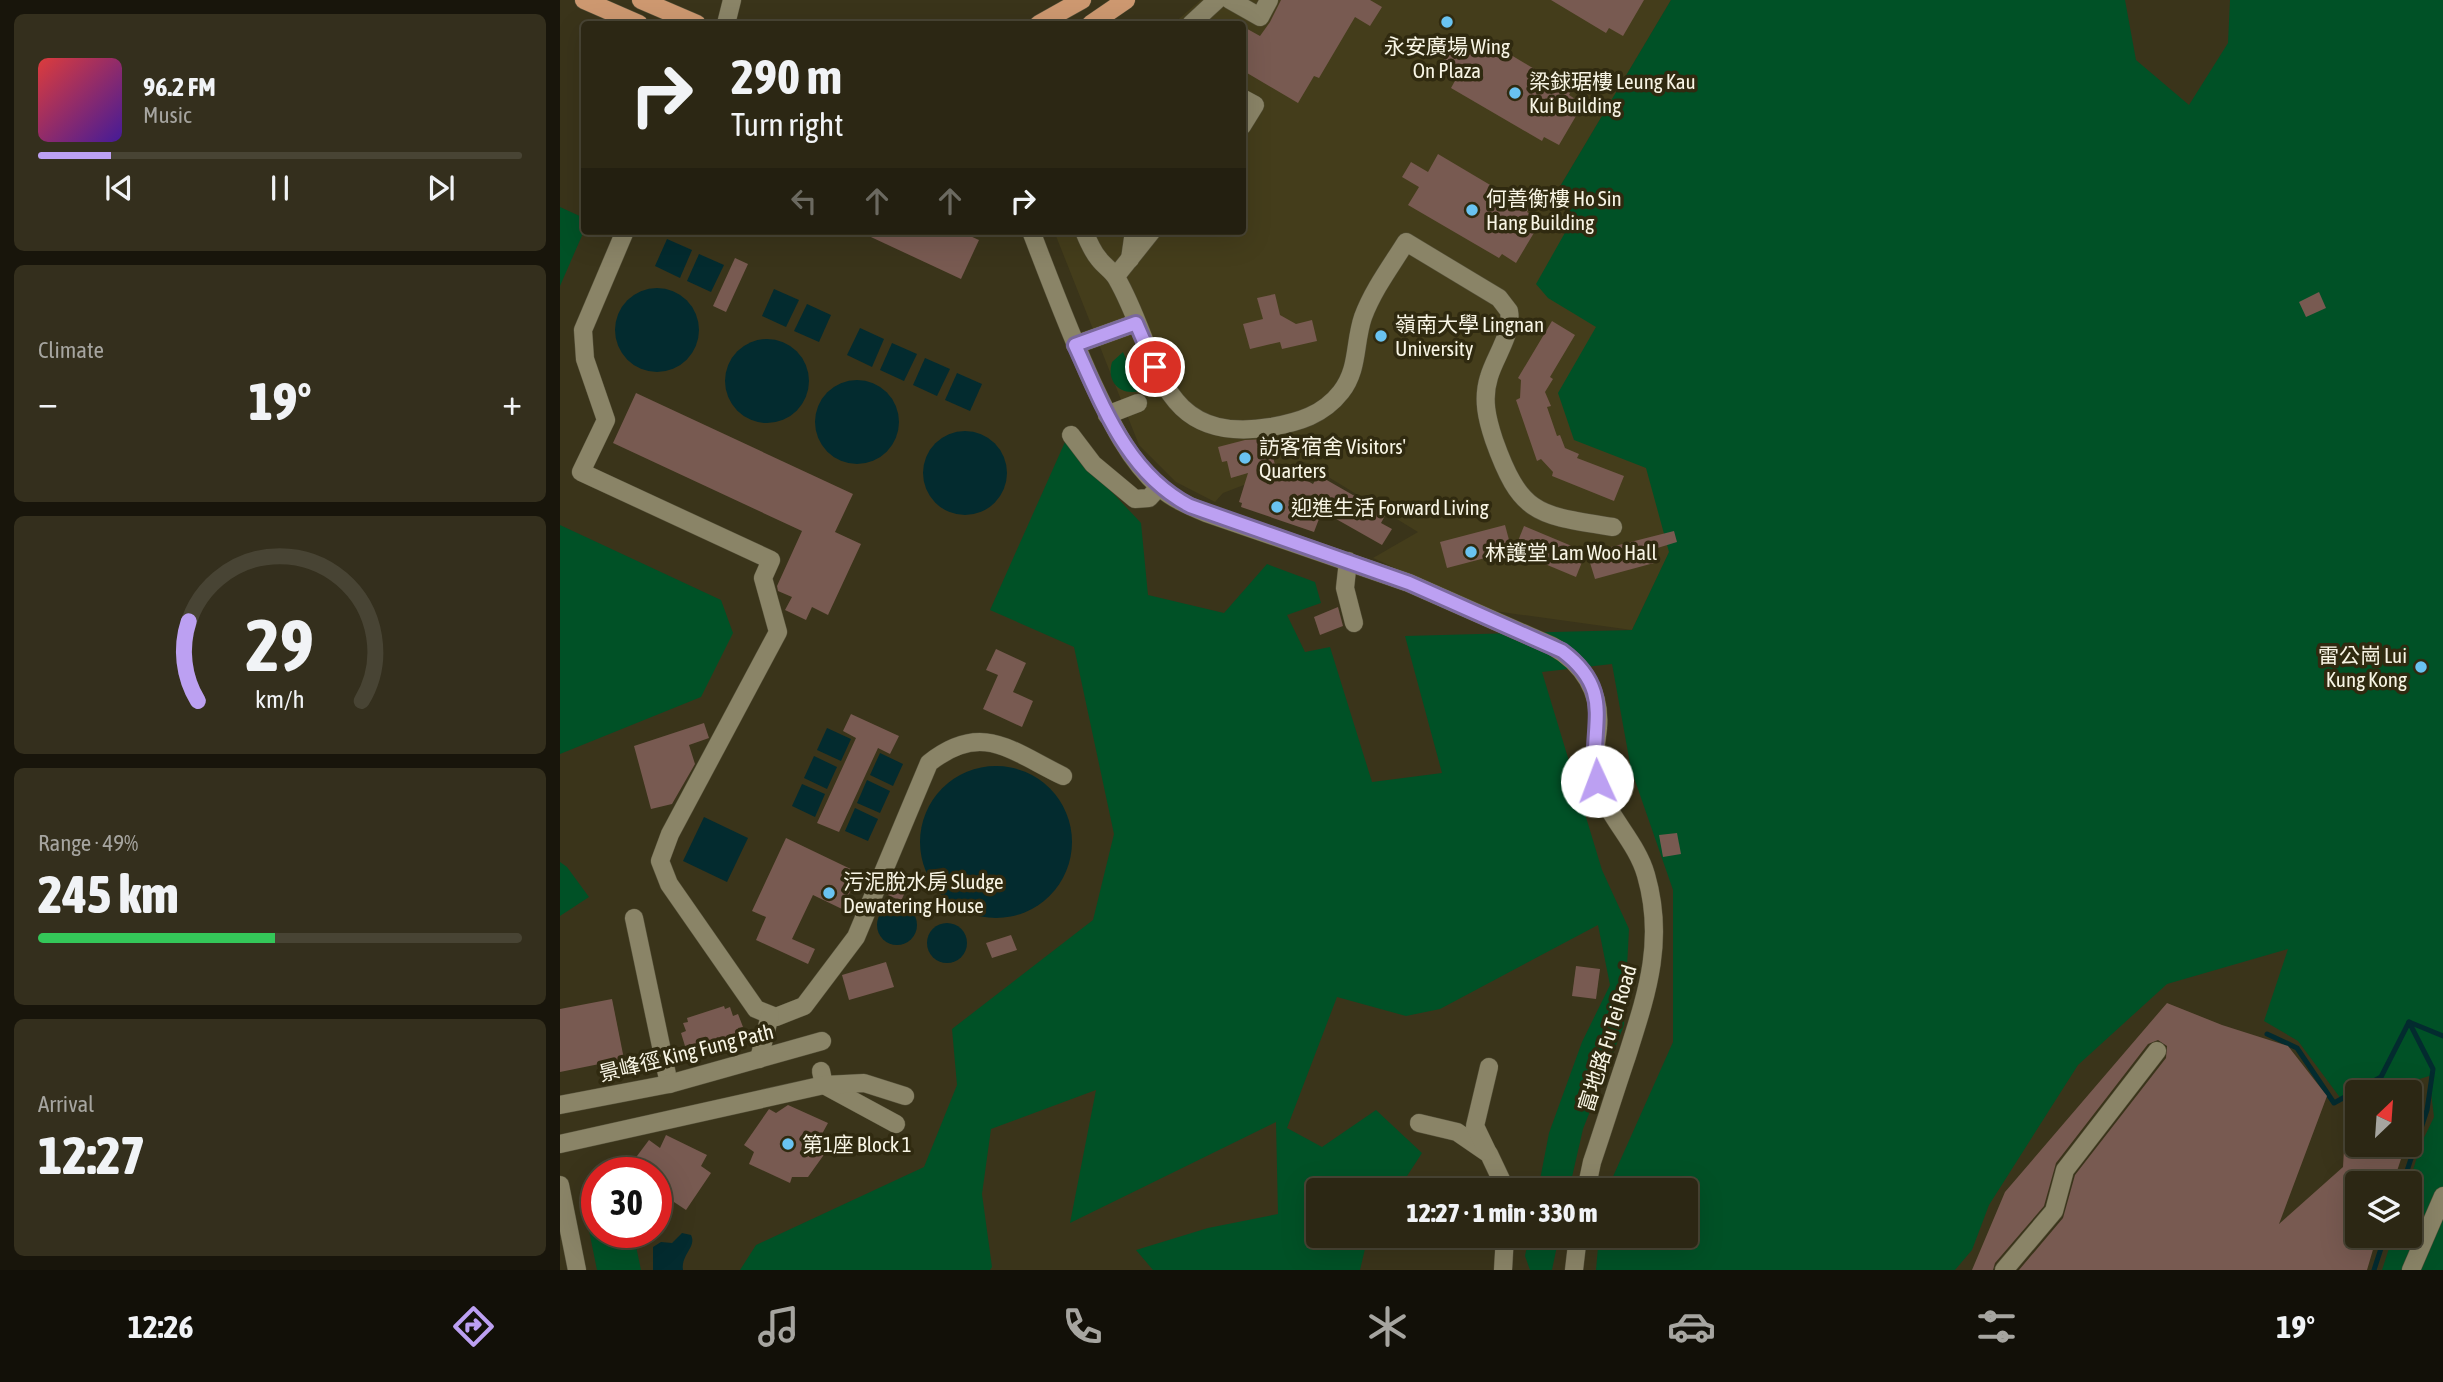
<!DOCTYPE html>
<meta charset="utf-8">
<style>
:root{--surface:#2c2714;--page:#342f1d;--text:#f1f3f6;--muted:#a6a5a0;--line:#484434;--accent:#bca0f2}
body{margin:0;font-family:"Asap Condensed","Noto Sans TC",sans-serif;background:var(--page);color:var(--text);height:100vh;display:flex;flex-direction:column;font-size:26px;white-space:nowrap}
*{box-sizing:border-box;margin:0}
p{font-size:23px;color:var(--muted)}
.icon{flex:none;width:38px;height:38px;fill:none;stroke:currentColor;stroke-width:2;stroke-linecap:round;stroke-linejoin:round}
.map{position:relative;flex:1;overflow:hidden}
.drawer{display:flex;flex-direction:column;gap:14px;padding:14px;background:#18150b;width:560px}
.drawer>*{flex:none}
.guide{position:absolute;left:21px;top:21px;width:665px;height:214px;border-radius:7px;box-shadow:0 7px 28px #0002,0 0 0 2px var(--line);background:#2c2714;color:var(--text);overflow:hidden}
.needle{width:46px;rotate:25deg}
.buttons{position:absolute;left:1785px;top:1080px;display:grid;gap:14px}
.buttons a{display:grid;place-items:center;width:77px;height:77px;border-radius:7px;background:var(--surface);box-shadow:0 7px 28px #0002,0 0 0 2px var(--line);font-size:35px}
.speed{position:absolute;left:21px;top:1157px;display:flex;gap:14px;font-size:35px;font-weight:700;text-align:center}
.speed>*{display:grid;place-content:center;width:91px;height:91px;border-radius:50%;background:var(--surface);box-shadow:0 7px 28px #0002,0 0 0 2px var(--line);line-height:1}
.speed .limit{border:10px solid #d22;background:#fff;color:#111}
.pin{position:absolute;display:grid;place-items:center;width:60px;height:60px;color:#fff;margin:-30px;border:4px solid #fff;border-radius:50%;box-shadow:0 2px 7px #0007}
.me{position:absolute;width:77px;margin:-38px;rotate:358deg;stroke-linejoin:round;filter:drop-shadow(0 0 5px #0008)}
.turn{display:flex;align-items:center;gap:24px;height:147px;padding:0 35px;font-size:32px}
.turn .icon{width:91px;height:91px;stroke-width:2.5}
.turn b{display:block;font-size:49px;line-height:60px}
.lanes{display:flex;align-items:center;height:66px;padding:0 35px;background:#0003;justify-content:center;gap:35px;direction:ltr}
.lanes .off{opacity:.35}
.big{font-size:52px;font-weight:800;line-height:1.1}
.drawer .widget{flex:1;display:flex;flex-direction:column;justify-content:center;gap:10px;min-width:0;padding:0 24px;border-radius:10px;background:var(--page)}
.drawer .dial{align-items:center;gap:0}
.dial svg{height:182px;overflow:visible;fill:none;stroke:var(--line);stroke-width:7;stroke-linecap:round;text-anchor:middle}
.dial text{fill:var(--text);stroke:none}
.song{display:flex;align-items:center;gap:21px}
.cover{width:84px;height:84px;border-radius:10px;background:linear-gradient(135deg,hsl(0 70% 55%),hsl(260 70% 35%))}
.played{height:7px;border-radius:4px;background:linear-gradient(90deg,var(--accent) 15%,var(--line) 15%)}
.keys{display:flex;justify-content:space-around;direction:ltr}
.heat{display:flex;justify-content:space-between;align-items:center;font-size:38px;direction:ltr}
.charge{height:10px;border-radius:5px;background:linear-gradient(90deg,#34c759 49%,var(--line) 0)}
.trip{position:absolute;left:746px;top:1178px;width:392px;height:70px;border-radius:7px;background:var(--surface);box-shadow:0 7px 28px #0002,0 0 0 2px var(--line);font-weight:800;line-height:70px;text-align:center}
.tabs{display:flex;height:112px;justify-content:space-around;align-items:center;background:#121008;color:var(--muted)}
.tabs .icon{width:49px;height:49px}
.tabs .selected{color:var(--accent)}
.tabs b{font-size:32px;color:var(--text)}
main{display:flex;flex:1;min-height:0}
.map>svg:first-child{display:block}
</style>
<main>
<section class="drawer">
<div class="widget">
<div class="song"><i class="cover"></i><div><b>96.2 FM</b><p>Music</p></div></div>
<div class="played"></div>
<div class="keys"><svg class="icon" aria-label="previous" viewBox="0 0 24 24"><path d="M18 5L8 12l10 7zM5 5v14"/></svg><svg class="icon" aria-label="pause" viewBox="0 0 24 24"><path d="M8 5v14M16 5v14"/></svg><svg class="icon" aria-label="next" viewBox="0 0 24 24"><path d="M6 5l10 7-10 7zM19 5v14"/></svg></div>
</div>
<div class="widget"><p>Climate</p>
<div class="heat"><a>−</a><b class="big">19°</b><a>+</a></div>
</div>
<div class="widget dial"><svg viewBox="0 0 100 80">
<path d="M14 69A42 42 0 1 1 86 69"/>
<path d="M14 69A42 42 0 0 1 10 34" stroke="#bca0f2"/>
<text x="50" y="56" font-size="32" font-weight="700">29</text>
<text x="50" y="72" font-size="11">km/h</text>
</svg></div>
<div class="widget"><p>Range · 49%</p><b class="big">245 km</b><div class="charge"></div></div>
<div class="widget"><p>Arrival</p><b class="big">12:27</b></div>
</section>
<div class="map">
<svg width="1883" height="1270" viewBox="0 0 1883 1270">
<rect width="100%" height="100%" fill="#3a341a"/>
<polygon fill="#443d1b" points="641,0 1111,0 992,200 1015,215 1196,371 1072,630 927,610 813,558 858,532 744,462 663,493 655,502 616,482 579,445 494,231 682,231 682,24 613,24"/>
<g fill="#005126">
<polygon points="1111,0 1565,0 1576,60 1629,105 1668,43 1670,0 1883,0 1883,1270 1822,1270 1833,1236 1850,1236 1849,1183 1861,1144 1874,1117 1869,1076 1819,1092 1797,1092 1797,1099 1784,1103 1738,1041 1704,1021 1728,949 1607,984 1518,1065 1429,1205 1412,1250 1395,1270 1036,1270 1039,1236 1125,1236 1125,1190 1047,1190 1113,1042 1113,890 1071,769 1052,664 982,672 1042,870 1069,929 1064,1025 1023,1129 1009,1190 978,1190 989,1133 1022,1042 1050,985 1038,925 880,1009 846,1016 777,997 727,1128 762,1147 816,1110 862,1153 838,1190 758,1190 758,1236 808,1236 800,1270 593,1270 576,1250 648,1228 718,1214 716,1122 510,1223 536,1090 431,1129 422,1194 432,1267 430,1270 180,1270 196,1245 364,1167 397,1085 392,1029 533,920 554,834 514,647 430,610 505,442 581,523 588,595 664,613 707,564 755,582 761,603 727,615 745,652 770,647 812,782 882,773 845,636 1072,630 1109,552 1086,468 1014,440 998,393 1036,327 988,298 976,284 1015,215 992,200"/>
<polygon points="0,207 24,218 24,231 0,286"/>
<path d="M563 352 580 391C560 396 546 382 552 362Z"/>
<polygon points="0,525 161,600 173,633 141,697 0,754"/>
<polygon points="0,862 7,867 29,897 0,916"/>
<polygon points="37,1198 37,1232 73,1232 81,1270 37,1270 23,1201"/>
<polygon points="969,1236 999,1236 992,1270 970,1270 965,1256"/>
</g>
<g fill="#032b2f">
<polygon points="107,239 132,250 120,278 95,266"/>
<polygon points="139,254 164,265 151,292 127,281"/>
<circle cx="97" cy="330" r="42"/>
<polygon points="214,289 239,300 226,327 202,316"/>
<polygon points="247,304 271,315 259,342 234,331"/>
<polygon points="300,328 324,339 312,367 287,355"/>
<circle cx="207" cy="381" r="42"/>
<polygon points="332,343 357,354 344,381 320,370"/>
<polygon points="365,358 390,369 377,396 353,385"/>
<polygon points="397,373 422,384 410,411 385,400"/>
<circle cx="297" cy="422" r="42"/>
<circle cx="405" cy="473" r="42"/>
<polygon points="267,728 291,739 281,761 257,750"/>
<polygon points="320,753 343,764 333,786 310,775"/>
<polygon points="254,756 277,767 267,789 244,778"/>
<circle cx="436" cy="842" r="76"/>
<polygon points="307,780 330,791 320,813 297,803"/>
<polygon points="242,784 265,794 255,817 232,806"/>
<polygon points="295,808 318,819 308,841 285,831"/>
<polygon points="144,817 188,838 167,882 123,861"/>
<circle cx="337" cy="925" r="20"/>
<circle cx="387" cy="943" r="20"/>
<path d="M122 1233 131 1235C137 1247 121 1254 123 1270H93V1247L101 1242 112 1243Z"/>
</g>
<g fill="none" stroke-linecap="round" stroke-linejoin="round">
<g stroke="#032b2f" stroke-width="5">
<polyline points="1707,1034 1737,1048 1774,1103 1821,1077 1849,1022 1883,1036"/>
<polyline points="1843,1183 1867,1110 1873,1069 1849,1022"/>
<polyline points="1814,1270 1825,1236"/>
</g>
</g>
<g fill="#785a51">
<polygon points="721,0 810,0 822,7 810,26 795,17 759,78 754,76 738,103 682,70 682,26 700,36 710,22"/>
<polygon points="991,0 1084,0 1063,36 1049,28 1046,33"/>
<polygon points="921,37 1011,91 1009,95 1023,104 999,145 984,137 982,141 891,88 901,70 884,60 893,45 910,55"/>
<polygon points="878,154 969,208 967,212 981,221 956,263 942,254 939,258 848,205 859,187 842,177 851,162 868,172"/>
<polygon points="298,231 399,231 419,240 401,279"/>
<polygon points="175,258 188,264 166,312 153,306"/>
<polygon points="1759,292 1766,308 1746,317 1739,302"/>
<polygon points="715,294 720,315 736,324 752,320 757,341 722,349 720,342 690,349 683,324 703,319 697,298"/>
<polygon points="992,321 1015,335 990,377 993,379 985,392 991,406 987,407 997,436 1000,435 1005,448 1019,454 1017,458 1064,476 1054,501 992,476 993,472 981,459 977,461 956,400 960,398 961,380 958,378"/>
<polygon points="76,393 293,494 275,532 301,544 268,615 252,607 246,620 225,610 232,597 218,591 217,586 242,531 53,443"/>
<polygon points="708,439 717,472 727,469 753,484 758,475 826,514 821,523 832,529 822,545 762,511 754,532 681,507 682,503 679,502 688,473 671,478 667,461 662,462 658,447 685,440"/>
<polygon points="945,525 952,551 887,568 880,542"/>
<polygon points="964,526 1026,552 1016,577 954,551"/>
<polygon points="1114,531 1117,542 1091,550 1094,563 1035,579 1027,553"/>
<polygon points="778,607 783,626 760,635 754,617"/>
<polygon points="436,649 466,663 453,692 473,701 462,727 423,709 438,675 426,670"/>
<polygon points="291,714 339,736 330,754 318,748 279,832 257,823 296,738 283,731"/>
<polygon points="144,723 149,738 129,745 135,764 112,804 91,809 74,746"/>
<polygon points="1117,833 1121,854 1103,857 1099,835"/>
<polygon points="226,838 299,873 282,909 253,895 232,939 255,949 248,964 196,940 206,917 192,911"/>
<polygon points="336,872 351,879 341,901 326,894"/>
<polygon points="451,935 457,950 432,958 426,943"/>
<polygon points="326,962 334,987 289,1000 282,975"/>
<polygon points="1016,966 1040,969 1036,999 1012,996"/>
<polygon points="52,999 64,1059 0,1072 0,1009"/>
<polygon points="1607,1003 1662,1025 1728,1046 1767,1096 1719,1224 1783,1167 1786,1110 1797,1111 1797,1144 1846,1144 1833,1183 1797,1183 1797,1236 1817,1236 1807,1270 1459,1270 1503,1218 1515,1175 1606,1058 1607,1046 1598,1040 1588,1044 1496,1163 1484,1206 1435,1263 1433,1270 1412,1270 1445,1192"/>
<polygon points="164,1006 165,1009 170,1007 173,1016 178,1014 183,1027 178,1028 180,1036 172,1039 174,1043 142,1054 141,1049 133,1052 130,1044 125,1046 121,1033 126,1031 123,1023 128,1022 127,1018"/>
<polygon points="228,1105 268,1123 262,1134 273,1142 248,1177 232,1177 230,1183 189,1164 194,1152 184,1145 209,1109 216,1113"/>
<polygon points="106,1135 147,1155 141,1166 151,1173 126,1210 114,1202 108,1214 96,1209 96,1172 65,1172 89,1140 100,1148"/>
</g>
<g fill="none" stroke-linecap="round" stroke-linejoin="round">
<g stroke="#555039" stroke-width="19">
<g id="minor">
<polyline points="670,0 700,17 709,0"/>
<polyline points="166,24 172,0"/>
<polyline points="631,24 657,0"/>
<polyline points="682,98 695,105 682,126"/>
<path d="M65 231 23 330 25 359 46 420 21 472 211 560 203 578 218 632 110 834 100 861 109 884 196 1009 216 1017 244 1006 296 937 369 763C422 721 451 751 503 776"/>
<path d="M471 231C491 283 510 334 533 384 551 422 568 459 599 487 613 499 629 506 646 513L849 583 992 646C1023 663 1041 692 1038 728 1036 746 1032 764 1037 781 1046 816 1076 840 1086 875 1105 941 1087 993 1067 1056 1055 1091 1044 1127 1032 1162L1026 1190"/>
<path d="M524 231C528 241 532 251 539 259 544 266 553 271 557 279 599 352 595 446 711 427 739 422 763 415 781 392 799 369 794 343 803 317 813 290 831 266 846 242L939 298 949 311C953 334 935 356 929 377 922 399 927 419 934 440 961 516 978 515 1053 527"/>
<polyline points="570,259 574,231"/>
<polyline points="556,276 592,231"/>
<polyline points="515,345 576,323"/>
<polyline points="547,415 578,403"/>
<polyline points="511,435 533,464 575,499 589,498 599,487"/>
<polyline points="788,561 785,588 794,623"/>
<polyline points="74,918 109,1084"/>
<polyline points="199,1059 210,1015"/>
<polyline points="261,1071 264,1085 336,1124"/>
<polyline points="0,1105 109,1084 262,1041"/>
<polyline points="859,1123 897,1132 929,1154 946,1190"/>
<polyline points="0,1144 264,1085 304,1083 345,1096"/>
<polyline points="927,1151 915,1126 929,1067"/>
<polyline points="0,1185 17,1270"/>
<polyline points="943,1270 945,1236"/>
<polyline points="1014,1270 1018,1236"/>
<polyline points="1444,1270 1494,1211 1505,1170 1597,1051"/>
<polyline points="1851,1270 1883,1196"/>
</g>
</g>
<g stroke="#555039" stroke-width="19">
<g id="major">
<polyline points="24,0 79,24"/>
<polyline points="81,0 137,24"/>
<polyline points="479,24 522,0"/>
<polyline points="531,24 566,0"/>
</g>
</g>
<use href="#minor" stroke="#8a8467" stroke-width="18"/>
<use href="#major" stroke="#cd9870" stroke-width="18"/>
</g>
<g fill="none" stroke-linecap="round" stroke-linejoin="round">
<g stroke="#7a689d" stroke-width="18">
<path id="route" d="M595 367 576 323 515 345C543 406 567 473 630 506L849 583 1002 651C1058 693 1027 728 1037 781"/>
</g>
<use href="#route" stroke="#bca0f2" stroke-width="12"/>
</g>
<g fill="#69c3f1" stroke="#302a10" stroke-width="2.5">
<circle cx="887" cy="22" r="7"/>
<circle cx="955" cy="93" r="7"/>
<circle cx="912" cy="210" r="7"/>
<circle cx="821" cy="336" r="7"/>
<circle cx="685" cy="458" r="7"/>
<circle cx="717" cy="507" r="7"/>
<circle cx="911" cy="552" r="7"/>
<circle cx="1861" cy="667" r="7"/>
<circle cx="269" cy="893" r="7"/>
<circle cx="228" cy="1144" r="7"/>
</g>
<g text-anchor="middle" dominant-baseline="central" stroke-width="7" stroke-linejoin="round" paint-order="stroke">
<g font-size="21" fill="#f8f5e5" stroke="#302a10" text-anchor="start">
<text x="887" y="46" text-anchor="middle">永安廣場 Wing<tspan x="887" dy="24">On Plaza</tspan></text>
<text x="969" y="81">梁銶琚樓 Leung Kau<tspan x="969" dy="24">Kui Building</tspan></text>
<text x="926" y="198">何善衡樓 Ho Sin<tspan x="926" dy="24">Hang Building</tspan></text>
<text x="835" y="324">嶺南大學 Lingnan<tspan x="835" dy="24">University</tspan></text>
<text x="699" y="446">訪客宿舍 Visitors'<tspan x="699" dy="24">Quarters</tspan></text>
<text x="731" y="507">迎進生活 Forward Living</text>
<text x="925" y="552">林護堂 Lam Woo Hall</text>
<text x="1847" y="655" text-anchor="end">雷公崗 Lui<tspan x="1847" dy="24">Kung Kong</tspan></text>
<text x="283" y="881">污泥脫水房 Sludge<tspan x="283" dy="24">Dewatering House</tspan></text>
<text x="242" y="1144">第1座 Block 1</text>
</g>
<g font-size="21" fill="#f8f5e5" stroke="#302a10">
<text transform="translate(1047 1038) rotate(-73)">富地路 Fu Tei Road</text>
<text transform="translate(126 1052) rotate(-14)">景峰徑 King Fung Path</text>
</g>
</g>
</svg>
<div class="buttons">
<a><svg class="needle" viewBox="-14 -14 28 28"><path d="M0-13l5 13h-10z" fill="#e53935"/><path d="M0 13l5-13h-10z" fill="#a6a5a0"/></svg></a>
<a><svg class="icon" aria-label="layers" viewBox="0 0 24 24"><path d="M12 4l9 5-9 5-9-5zM3 14l9 5 9-5"/></svg></a>
</div>
<div class="speed"><div class="limit">30</div></div>
<div class="pin" style="left:595px;top:367px;background:#d93025"><svg class="icon" aria-label="arrive" viewBox="0 0 24 24"><path d="M6 21V4h12l-3 4 3 4H6"/></svg></div>
<svg class="me" style="left:1037px;top:781px" viewBox="-20 -20 40 40"><circle r="19" fill="#fff"/><path d="M0-13L10 11 0 6-10 11z" fill="#bca0f2"/></svg>
<div class="trip">12:27 · 1 min · 330 m</div>
<div class="guide">
<div class="turn"><svg class="icon" aria-label="right" viewBox="0 0 24 24"><path d="M7 20v-9h11M14 6l5 5-5 5"/></svg><div><b>290 m</b>Turn right</div></div>
<div class="lanes"><svg class="icon off" aria-label="left" viewBox="0 0 24 24"><path d="M17 20v-9H6M10 6l-5 5 5 5"/></svg><svg class="icon off" aria-label="ahead" viewBox="0 0 24 24"><path d="M12 20V5M6 11l6-6 6 6"/></svg><svg class="icon off" aria-label="ahead" viewBox="0 0 24 24"><path d="M12 20V5M6 11l6-6 6 6"/></svg><svg class="icon" aria-label="right" viewBox="0 0 24 24"><path d="M7 20v-9h11M14 6l5 5-5 5"/></svg></div>
</div>
</div>
</main>
<nav class="tabs">
<b>12:26</b>
<svg class="icon selected" aria-label="directions" viewBox="0 0 24 24"><path d="M12 3l9 9-9 9-9-9zM9 14v-3h6M13 9l2 2-2 2"/></svg>
<svg class="icon" aria-label="music" viewBox="0 0 24 24"><path d="M9 18V5l10-2v13"/><circle cx="6" cy="18" r="3"/><circle cx="16" cy="16" r="3"/></svg>
<svg class="icon" aria-label="phone" viewBox="0 0 24 24"><path d="M5 4h4l2 5-3 2q2 4 5 5l2-3 5 2v4C11 20 4 13 5 4z"/></svg>
<svg class="icon" aria-label="climate" viewBox="0 0 24 24"><path d="M12 3v18M4 7l16 10M4 17L20 7"/></svg>
<svg class="icon" aria-label="car" viewBox="0 0 24 24"><path d="M5 17H2v-5l4-1 3-4h7l3 4 3 1v5h-3M9 17h6M6 11h13"/><circle cx="7" cy="17" r="2"/><circle cx="17" cy="17" r="2"/></svg>
<svg class="icon" aria-label="filters" viewBox="0 0 24 24"><path d="M4 7h16M4 17h16"/><circle cx="9" cy="7" r="2"/><circle cx="15" cy="17" r="2"/></svg>
<b>19°</b>
</nav>
